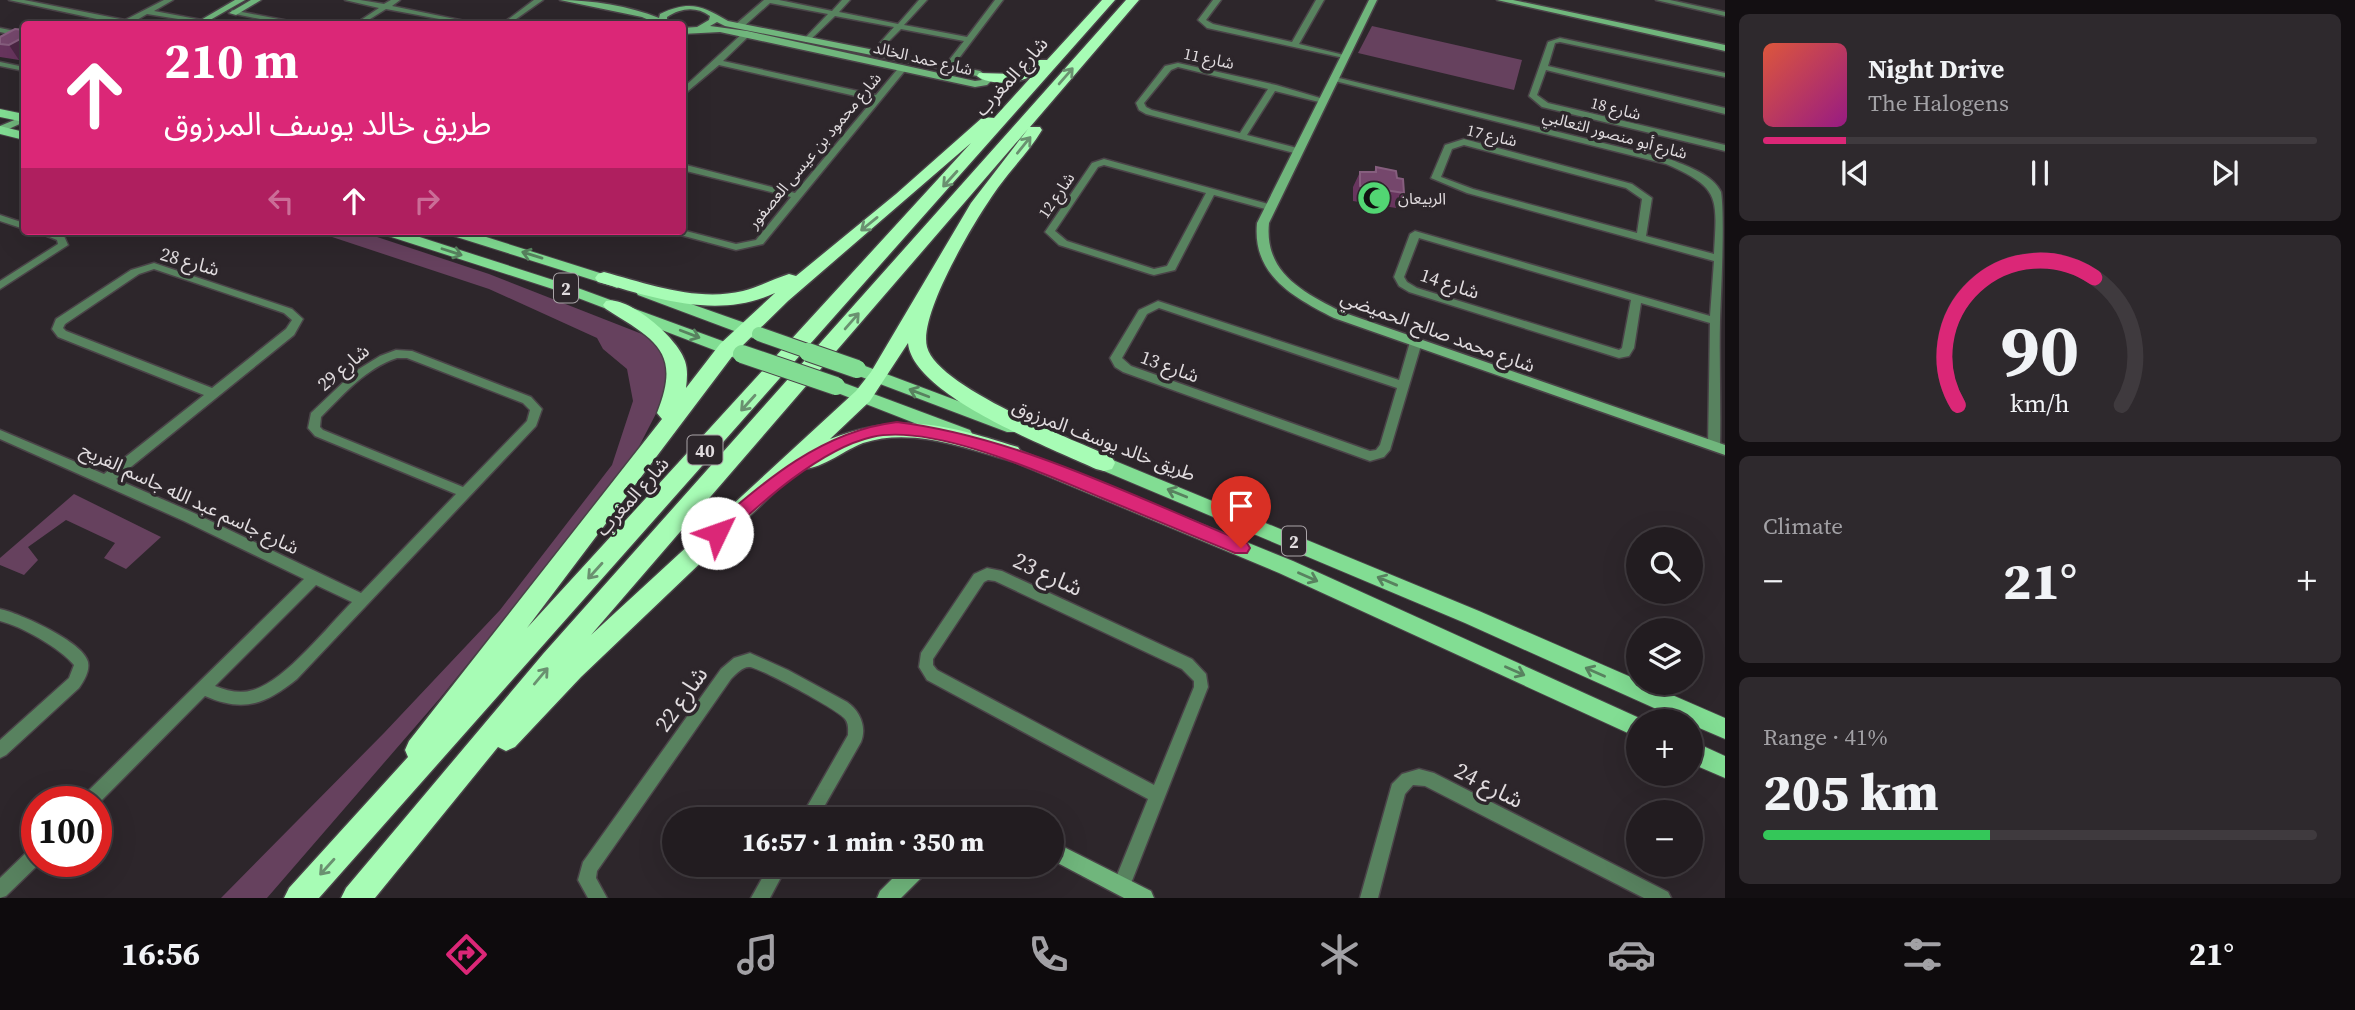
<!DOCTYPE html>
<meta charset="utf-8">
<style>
:root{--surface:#221c20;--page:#2e292d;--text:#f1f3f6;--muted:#a2a1a5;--line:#3f3a3e;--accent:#db2777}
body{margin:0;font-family:"Source Serif 4","Noto Sans Arabic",serif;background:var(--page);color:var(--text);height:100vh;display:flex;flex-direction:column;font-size:26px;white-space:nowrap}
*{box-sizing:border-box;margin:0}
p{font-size:23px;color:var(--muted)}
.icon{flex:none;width:38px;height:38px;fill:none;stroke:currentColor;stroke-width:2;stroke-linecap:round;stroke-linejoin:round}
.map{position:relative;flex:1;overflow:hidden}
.details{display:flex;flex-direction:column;gap:14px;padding:14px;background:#130f12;width:630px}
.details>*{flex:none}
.top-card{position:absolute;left:21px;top:21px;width:665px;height:214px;border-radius:7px;box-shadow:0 7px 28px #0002,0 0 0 2px var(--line);background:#db2777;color:#fff;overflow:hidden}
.tools{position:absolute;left:1626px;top:527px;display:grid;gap:14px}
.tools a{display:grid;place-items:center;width:77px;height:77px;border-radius:50%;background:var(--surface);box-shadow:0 7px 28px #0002,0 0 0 2px var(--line);font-size:35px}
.speed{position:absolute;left:21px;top:786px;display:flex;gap:14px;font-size:35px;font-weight:700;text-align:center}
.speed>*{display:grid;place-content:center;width:91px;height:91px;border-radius:50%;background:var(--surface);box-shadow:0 7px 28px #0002,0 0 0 2px var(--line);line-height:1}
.speed .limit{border:10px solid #d22;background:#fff;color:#111}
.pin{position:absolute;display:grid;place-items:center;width:60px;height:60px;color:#fff;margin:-72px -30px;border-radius:50% 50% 50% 0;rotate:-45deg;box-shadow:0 0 7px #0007}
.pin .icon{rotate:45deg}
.me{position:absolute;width:77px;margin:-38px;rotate:48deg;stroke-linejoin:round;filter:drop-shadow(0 0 5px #0008)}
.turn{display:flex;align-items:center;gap:24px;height:147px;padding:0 28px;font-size:32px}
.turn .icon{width:91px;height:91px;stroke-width:2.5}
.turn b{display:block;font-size:49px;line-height:60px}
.lanes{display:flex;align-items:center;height:66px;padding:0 28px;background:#0003;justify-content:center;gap:35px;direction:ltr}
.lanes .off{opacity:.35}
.big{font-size:52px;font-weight:800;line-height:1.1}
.details .card{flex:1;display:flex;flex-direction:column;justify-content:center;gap:10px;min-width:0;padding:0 24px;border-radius:10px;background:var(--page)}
.details .dial{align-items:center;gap:0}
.dial svg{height:182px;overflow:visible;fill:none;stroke:var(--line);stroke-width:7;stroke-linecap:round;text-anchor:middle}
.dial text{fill:var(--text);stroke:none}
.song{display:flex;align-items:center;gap:21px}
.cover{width:84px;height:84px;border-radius:10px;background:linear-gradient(135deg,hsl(10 70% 55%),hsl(310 70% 35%))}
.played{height:7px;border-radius:4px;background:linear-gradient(90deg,var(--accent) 15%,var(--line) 15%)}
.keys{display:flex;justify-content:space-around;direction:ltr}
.heat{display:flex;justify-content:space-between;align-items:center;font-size:38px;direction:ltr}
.charge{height:10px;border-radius:5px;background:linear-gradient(90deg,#34c759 41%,var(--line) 0)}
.trip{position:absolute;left:662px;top:807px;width:402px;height:70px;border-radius:35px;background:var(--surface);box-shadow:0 7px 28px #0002,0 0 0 2px var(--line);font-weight:800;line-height:70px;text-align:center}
.dock{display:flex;height:112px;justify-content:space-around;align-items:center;background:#0e0b0d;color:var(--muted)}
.dock .icon{width:49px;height:49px}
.dock .active{color:var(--accent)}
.dock b{font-size:32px;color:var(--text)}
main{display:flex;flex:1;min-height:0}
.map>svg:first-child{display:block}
</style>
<main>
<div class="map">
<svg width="1725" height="898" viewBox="0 0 1725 898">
<rect width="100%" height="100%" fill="#2d262b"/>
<g fill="#66415e">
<polygon points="1372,26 1522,60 1514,90 1358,53"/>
<polygon points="314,231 359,231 489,274 642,334 667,350 677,373 632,460 441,697 267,898 221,898 384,733 500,610 612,465 633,401 627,369 603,349 597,338 489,289"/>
<polygon points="74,494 161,537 126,569 104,558 115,543 66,520 28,547 38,560 24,575 0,565 0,558"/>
</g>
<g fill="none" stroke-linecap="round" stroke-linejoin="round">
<g stroke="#4a4348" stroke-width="3">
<g id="street">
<polygon points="9,0 24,0 125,20 164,0 173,0 154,11 207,21 203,23 147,14 130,24 120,24"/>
<polygon points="345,0 360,0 384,4 391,0 400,0 392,6 479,24 466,24 386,9 362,24 355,24 379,8"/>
<polygon points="534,0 543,0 509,24 502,24"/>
<polygon points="764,0 779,0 832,11 842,0 850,0 839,12 898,24 919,0 927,0 904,25 967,37 995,0 1003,0 950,70 947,70 943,68 964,41 901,29 874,56 870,54 894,27 835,16 808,42 805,42 805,38 828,14 770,3 742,28 736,28 736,24"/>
<polygon points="1213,0 1221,0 1206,20 1213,24 1292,42 1316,0 1324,0 1299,44 1348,56 1344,58 1207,28 1198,20"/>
<polygon points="1656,0 1670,0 1725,12 1725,16"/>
<polygon points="232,10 294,22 298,24 285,24 235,14 231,12"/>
<polygon points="0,28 24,33 24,37 0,32"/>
<polygon points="744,32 751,34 723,61 876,95 901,65 908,67 763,244 736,250 673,233 671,231 682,230 736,244 756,240 791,197 682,170 682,164 795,193 873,100 719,65 682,96 682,89"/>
<polygon points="1560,38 1725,73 1725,77 1560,42 1555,43 1548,66 1725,108 1725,114 1546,70 1537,95 1548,103 1725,145 1725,151 1542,107 1529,96 1548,42"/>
<polygon points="0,62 24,67 24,71 0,66"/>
<path d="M1178 63 1276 85 1327 100 1323 103 1275 91 1247 135 1301 149 1302 151 1298 154 1146 114 1139 110 1136 103 1165 66ZM1178 67 1268 89 1240 133 1152 110 1146 107 1144 103 1171 70Z"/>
<path d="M1331 76 1672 160C1689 167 1713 175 1721 192 1725 218 1721 291 1720 321 1719 363 1721 404 1720 446L1718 449H1710L1708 446 1710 323 1641 303 1634 348 1629 356 1619 358 1409 292 1399 286 1394 277 1410 234 1415 231 1710 316 1714 261 1467 193 1431 178 1445 145 1464 139 1632 184 1652 198 1646 236 1714 254C1717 197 1721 188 1666 164L1331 80ZM1464 145 1626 188 1642 199 1637 233 1473 189 1441 177 1452 149ZM1419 238 1631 300 1622 348 1619 350 1417 288 1407 282 1404 277Z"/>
<path d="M1104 159 1272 205 1274 207 1269 210 1214 195 1175 270 1154 275 1150 274 1059 245 1045 232 1092 163ZM1104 165 1206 193 1167 266 1154 269 1067 241 1055 231 1098 167Z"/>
<polygon points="0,215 24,223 24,229 0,221"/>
<polygon points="35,231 50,231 64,236 68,245 0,289 0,281 58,244 57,240"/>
<path d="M154 263 292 309 303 319 294 335 116 479 194 513 361 593 456 494 315 436 308 428 311 413 354 372 380 356 396 350 412 351 531 397 542 409 536 426 297 679C266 704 244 713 205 696L96 806V802H81L83 796 304 579 184 521 0 439V430L104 474 204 395 58 337 52 329 56 319 131 270ZM154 269 284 313 292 320 286 329 212 388 66 331 63 328 65 324 139 274ZM397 358H407L523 403 530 410 527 421 463 487 323 430 320 427 321 417C343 395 366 368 397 358ZM316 585 352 602C328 626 285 681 253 690 241 694 227 691 215 686Z"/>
<path d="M1158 301 1399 380 1410 342 1416 338 1420 339 1422 342 1390 450 1384 457 1370 461 1123 372 1115 367 1110 358 1139 310ZM1159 308 1397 388 1380 445 1376 450 1370 451 1131 366 1122 358 1147 314Z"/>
<path d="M987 568 1002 571 1192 659 1206 674 1208 687 1128 891 1122 894 1116 891 1113 885 1148 799 927 680 919 667 921 653 974 574ZM988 580 995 581 1182 669 1194 681V687L1154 785 937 670 933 665V659L984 582Z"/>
<path d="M0 609C19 613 84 642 88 662 90 671 84 681 79 688L6 755 0 758V740L69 678 74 665C60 648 21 626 0 621Z"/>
<path d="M750 653 788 670 847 702C860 711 867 727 861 742L817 819H800L848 735C848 730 849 724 845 719 840 711 759 667 749 667 742 667 736 674 731 679L597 871 596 878 607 898H588L578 880 583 862 721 669 734 658Z"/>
<polygon points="1419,769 1434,773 1668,892 1671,898 1644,898 1425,786 1413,785 1405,794 1378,898 1360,898 1392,784 1402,774"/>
<polygon points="37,846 37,861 42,861 6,896 0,898 0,878 31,848"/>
<polygon points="770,864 788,864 770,898 751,898"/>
</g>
</g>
<g stroke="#4a4348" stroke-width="3">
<g id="secondary">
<polygon points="235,0 245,0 203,24 194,24"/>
<polygon points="251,0 261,0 236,15 229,13"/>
<path d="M560 0C591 0 630 6 659 18L660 14C690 0 702 6 728 21L980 71 992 80 987 85 975 87 720 32 682 34V28L697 27 709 20 710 16C696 6 681 8 667 17V24H658L642 17ZM717 22 725 26 977 76 982 80 975 81 747 31 710 26Z"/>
<path d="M1369 0H1377L1269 223C1264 273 1303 292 1342 312L1725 445V455L1334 318C1293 297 1252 275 1257 223Z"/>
<polygon points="1497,0 1513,0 1725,45 1725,51"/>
<polygon points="24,116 24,122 0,133 0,126"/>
<polygon points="1052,841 1151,891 1154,898 1124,898 1052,860"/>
<polygon points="907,864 930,864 928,871 901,898 877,898 880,891"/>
</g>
</g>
<g stroke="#4a4348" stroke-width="2">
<g id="primary">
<polygon points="0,109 24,114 24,122 0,117"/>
<polygon points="0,126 24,132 24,140 0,134"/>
<polygon points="380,231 401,231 575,287 747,350 749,354 747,358 735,358 565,293 382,234"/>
<polygon points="445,231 467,231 622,280 624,283 617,288 612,286 447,234"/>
<polygon points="643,287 765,330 767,334 765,338 753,338 638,295 636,292"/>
<polygon points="857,363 1019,424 1022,428 1019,432 1007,432 851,373 849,369"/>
<polygon points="836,380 970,430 973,435 970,440 958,440 830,390 828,386"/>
<polygon points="1000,442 1293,561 1646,721 1638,721 1638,737 1630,734 1279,573 994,454 991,449 994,444"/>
<polygon points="1091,451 1479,611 1725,718 1725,739 1690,724 1690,721 1683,721 1465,623 1085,463 1082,458 1085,453"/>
<polygon points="1690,740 1725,756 1725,778 1690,763"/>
</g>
</g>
<g stroke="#4a4348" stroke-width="3">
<g id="highway">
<path d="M1102 0H1115L319 898H284L289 888 408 757 405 750 409 741 662 419 657 413C682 351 655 340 606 309L603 305 606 301C628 295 679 339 685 361 688 370 687 379 686 388L720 344 775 293C717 320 656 298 598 282L595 278 598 274 604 272C648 284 697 302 743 291 759 287 773 279 789 274L796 276 896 194 983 117 994 118 1033 75C1020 84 990 86 977 76L979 73 1016 74 1039 60H1047ZM971 143 527 628 734 354 788 301Z"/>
<path d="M1126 0H1139L1030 127H1040L1042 130C1030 150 1014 166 1000 185 979 213 918 313 927 347 937 387 1073 440 1112 457L1115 463 1112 469 1104 471 1096 469C1052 448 913 396 908 343L870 401 830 439C902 411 947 425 1018 447L1022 453 1018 459 1011 461C965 448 912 427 863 443 846 449 816 473 800 468L581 677 515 747 506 751 498 747 375 898H341L346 888 543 654ZM1028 129 971 203 871 372 856 391 591 635Z"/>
</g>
</g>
<use href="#street" fill="#58825f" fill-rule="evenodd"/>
<use href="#secondary" fill="#70b67c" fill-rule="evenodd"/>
<use href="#primary" fill="#82dd93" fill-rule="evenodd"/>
<use href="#highway" fill="#a7fcb5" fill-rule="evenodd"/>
<g stroke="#4a4348" stroke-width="16" stroke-linecap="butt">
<polyline id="primary-bridge-far1" points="759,334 813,353"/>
</g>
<g stroke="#4a4348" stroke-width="20" stroke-linecap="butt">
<g id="primary-bridge">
<polyline points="808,352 857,369"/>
<polyline points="742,354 836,386"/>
</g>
</g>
<use href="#primary-bridge-far1" stroke="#82dd93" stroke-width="14"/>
<use href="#primary-bridge" stroke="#82dd93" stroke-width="18"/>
</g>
<g fill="#68355e">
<polygon points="24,30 24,56 19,60 0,57 0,37"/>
<polygon points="1376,167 1397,178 1404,193 1396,208 1353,201 1353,187 1360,172 1374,172"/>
</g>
<polygon fill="#4b2744" points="24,37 24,56 19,60 9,45"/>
<g fill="#75476c" stroke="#865e7e" stroke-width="2">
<polygon points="15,29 24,30 24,37 9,45 0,44 0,37"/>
<polygon points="1376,167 1396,171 1397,178 1403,179 1404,193 1360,186 1360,172 1376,172"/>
</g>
<defs><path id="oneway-shaft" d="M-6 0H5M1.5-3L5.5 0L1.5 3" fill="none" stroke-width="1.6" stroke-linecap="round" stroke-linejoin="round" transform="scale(1.75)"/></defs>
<g stroke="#6a9170">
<use href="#oneway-shaft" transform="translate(1066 76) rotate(-49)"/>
<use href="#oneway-shaft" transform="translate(1024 145) rotate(-51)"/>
<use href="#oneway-shaft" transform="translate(950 179) rotate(132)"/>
<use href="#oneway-shaft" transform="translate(869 224) rotate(141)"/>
<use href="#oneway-shaft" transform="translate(852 321) rotate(-49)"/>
<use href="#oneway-shaft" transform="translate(748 403) rotate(132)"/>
<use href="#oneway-shaft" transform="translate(595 571) rotate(132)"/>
<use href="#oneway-shaft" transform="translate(541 676) rotate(-50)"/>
<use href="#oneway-shaft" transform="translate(327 867) rotate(132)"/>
</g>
<g stroke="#58825f">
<use href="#oneway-shaft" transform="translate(452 252) rotate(18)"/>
<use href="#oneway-shaft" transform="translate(532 255) rotate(-163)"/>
<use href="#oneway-shaft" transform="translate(690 334) rotate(21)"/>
<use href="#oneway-shaft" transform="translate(919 393) rotate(-159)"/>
<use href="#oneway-shaft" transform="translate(1177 493) rotate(-158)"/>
<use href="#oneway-shaft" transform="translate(1308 577) rotate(24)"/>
<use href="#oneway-shaft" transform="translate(1387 581) rotate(-157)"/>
<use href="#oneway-shaft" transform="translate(1515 671) rotate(24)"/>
<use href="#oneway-shaft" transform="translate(1595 672) rotate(-156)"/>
</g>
<path fill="#db2777" stroke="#8e194d" stroke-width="2" d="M897 422C1018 437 1135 497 1247 543L1250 548 1247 553H1235C1190 535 1146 516 1102 498 1044 474 933 423 872 437 820 449 761 503 723 538H711L708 533 711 528C765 480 823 431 897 422Z"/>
<defs>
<g id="mosque-disc" transform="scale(1.75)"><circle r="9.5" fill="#52d673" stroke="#2d262b"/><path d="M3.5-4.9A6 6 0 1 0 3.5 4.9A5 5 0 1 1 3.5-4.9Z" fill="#111"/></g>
</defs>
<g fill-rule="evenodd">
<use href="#mosque-disc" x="1374" y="198"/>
</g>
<g text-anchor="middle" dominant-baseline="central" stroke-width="7" stroke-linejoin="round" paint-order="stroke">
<g font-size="16" fill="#e1dcdf" stroke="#2d262b">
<text transform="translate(923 58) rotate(13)">شارع حمد الخالد</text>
<text transform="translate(1209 58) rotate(12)">شارع 11</text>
<text transform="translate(1616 108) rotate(14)">شارع 18</text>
<text transform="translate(1615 134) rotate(15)">شارع أبو منصور الثعالبي</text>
<text transform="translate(1492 135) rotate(13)">شارع 17</text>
<text transform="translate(814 150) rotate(-50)">شارع محمود بن عيسى العصفور</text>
<text transform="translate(1056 195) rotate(-56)">شارع 12</text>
</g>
<g font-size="16" fill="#e1dcdf" stroke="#2d262b" text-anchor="start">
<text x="1398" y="198">الربيعان</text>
</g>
<g fill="#2d262b" stroke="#aba5a9" stroke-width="2">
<rect x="554" y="273.5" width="24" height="29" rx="5"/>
<rect x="687.5" y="435.5" width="35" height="29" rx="5"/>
<rect x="1282" y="526.5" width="24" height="29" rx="5"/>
</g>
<g font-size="18" font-weight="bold" fill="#e1dcdf">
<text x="566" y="288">2</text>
<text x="705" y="450">40</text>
<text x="1294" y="541">2</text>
</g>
<g font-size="19" fill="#e1dcdf" stroke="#2d262b">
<text transform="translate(1011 76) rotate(-48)">شارع المغرب</text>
<text transform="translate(190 261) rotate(16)">شارع 28</text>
<text transform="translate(1450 283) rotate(18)">شارع 14</text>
<text transform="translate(1438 331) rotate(20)">شارع محمد صالح الحميضي</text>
<text transform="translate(1170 366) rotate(20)">شارع 13</text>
<text transform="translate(343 367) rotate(-40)">شارع 29</text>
<text transform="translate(1104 440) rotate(21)">طريق خالد يوسف المرزوق</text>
<text transform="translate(632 496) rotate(-48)">شارع المغرب</text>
<text transform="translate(190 498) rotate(25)">شارع جاسم عبد الله جاسم الفريح</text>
</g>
<g font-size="23" fill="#e1dcdf" stroke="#2d262b">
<text transform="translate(1048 574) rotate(25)">شارع 23</text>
<text transform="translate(681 699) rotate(-55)">شارع 22</text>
<text transform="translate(1489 785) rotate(27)">شارع 24</text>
</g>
</g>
</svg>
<div class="tools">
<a><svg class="icon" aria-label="search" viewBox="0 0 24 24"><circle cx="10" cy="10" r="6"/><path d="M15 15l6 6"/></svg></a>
<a><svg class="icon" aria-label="layers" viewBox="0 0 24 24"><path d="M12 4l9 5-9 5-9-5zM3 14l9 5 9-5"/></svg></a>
<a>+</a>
<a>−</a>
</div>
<div class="speed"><div class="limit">100</div></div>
<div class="pin" style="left:1241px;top:548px;background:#d93025"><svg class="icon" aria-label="arrive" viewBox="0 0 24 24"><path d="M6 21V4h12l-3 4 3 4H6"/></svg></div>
<svg class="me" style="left:717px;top:533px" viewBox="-20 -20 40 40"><circle r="19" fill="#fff"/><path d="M0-13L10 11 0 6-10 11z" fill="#db2777"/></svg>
<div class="trip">16:57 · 1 min · 350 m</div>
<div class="top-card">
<div class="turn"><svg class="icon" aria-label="ahead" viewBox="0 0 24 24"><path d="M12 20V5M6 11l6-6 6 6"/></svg><div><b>210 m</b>طريق خالد يوسف المرزوق</div></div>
<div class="lanes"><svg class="icon off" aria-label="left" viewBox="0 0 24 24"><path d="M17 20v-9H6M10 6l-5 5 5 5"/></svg><svg class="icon" aria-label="ahead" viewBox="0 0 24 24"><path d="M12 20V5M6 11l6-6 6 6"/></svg><svg class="icon off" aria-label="right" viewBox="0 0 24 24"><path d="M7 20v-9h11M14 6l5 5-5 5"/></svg></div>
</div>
</div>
<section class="details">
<div class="card">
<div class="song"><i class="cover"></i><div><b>Night Drive</b><p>The Halogens</p></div></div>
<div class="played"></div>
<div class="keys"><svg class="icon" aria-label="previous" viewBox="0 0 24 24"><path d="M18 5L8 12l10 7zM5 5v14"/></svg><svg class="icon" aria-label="pause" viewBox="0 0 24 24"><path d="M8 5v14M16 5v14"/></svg><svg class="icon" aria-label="next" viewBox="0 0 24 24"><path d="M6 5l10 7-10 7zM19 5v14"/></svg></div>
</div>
<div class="card dial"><svg viewBox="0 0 100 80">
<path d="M14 69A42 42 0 1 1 86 69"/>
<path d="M14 69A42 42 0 0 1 74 13" stroke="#db2777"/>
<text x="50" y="56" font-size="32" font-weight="700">90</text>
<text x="50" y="72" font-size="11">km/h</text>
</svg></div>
<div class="card"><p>Climate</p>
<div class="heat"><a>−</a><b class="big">21°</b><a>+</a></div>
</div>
<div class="card"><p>Range · 41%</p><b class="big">205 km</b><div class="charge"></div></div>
</section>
</main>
<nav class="dock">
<b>16:56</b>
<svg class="icon active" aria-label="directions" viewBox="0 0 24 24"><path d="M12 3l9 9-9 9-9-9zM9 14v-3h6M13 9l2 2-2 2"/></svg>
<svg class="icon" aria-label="music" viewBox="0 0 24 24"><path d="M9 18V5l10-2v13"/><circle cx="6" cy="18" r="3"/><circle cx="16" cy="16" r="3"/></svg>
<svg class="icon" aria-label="phone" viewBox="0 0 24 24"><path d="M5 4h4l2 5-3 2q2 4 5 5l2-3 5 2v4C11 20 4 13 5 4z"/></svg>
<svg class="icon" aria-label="climate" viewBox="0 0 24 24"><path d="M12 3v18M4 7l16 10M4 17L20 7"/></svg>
<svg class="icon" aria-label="car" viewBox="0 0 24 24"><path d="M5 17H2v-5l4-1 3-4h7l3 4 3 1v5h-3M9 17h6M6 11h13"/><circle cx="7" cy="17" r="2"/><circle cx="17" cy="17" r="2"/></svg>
<svg class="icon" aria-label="filters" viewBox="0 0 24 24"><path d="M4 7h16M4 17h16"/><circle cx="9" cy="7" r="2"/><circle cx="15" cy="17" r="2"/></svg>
<b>21°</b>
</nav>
